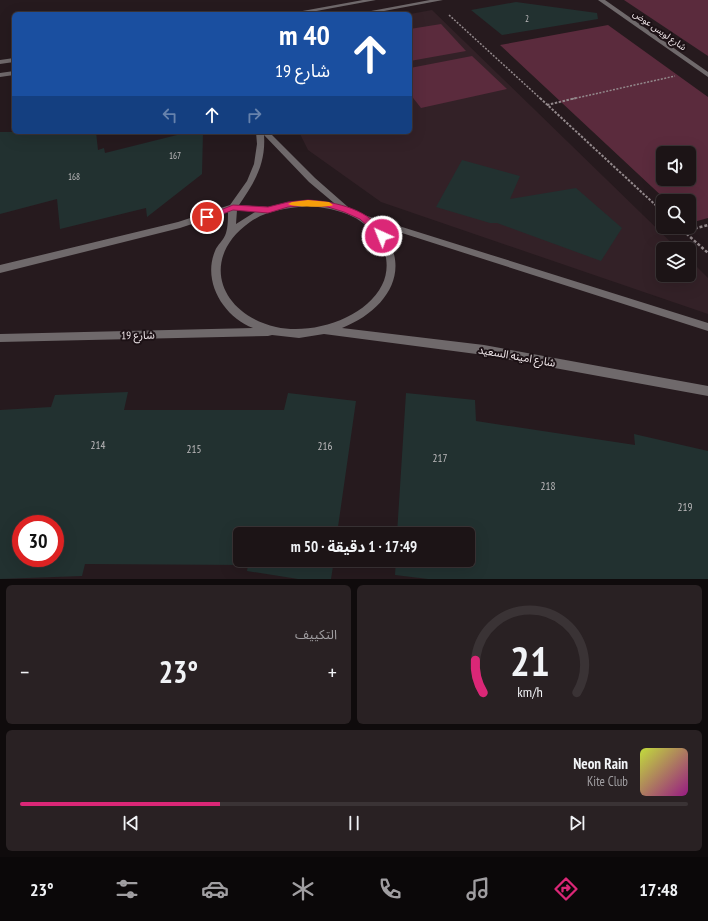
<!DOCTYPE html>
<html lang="ar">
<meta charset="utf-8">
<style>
:root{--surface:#1c1416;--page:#292123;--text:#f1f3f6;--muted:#a09ea1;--line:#3a3335;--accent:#db2777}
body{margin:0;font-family:"PT Sans Narrow","Noto Sans Arabic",sans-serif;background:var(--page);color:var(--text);direction:rtl;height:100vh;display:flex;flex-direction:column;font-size:15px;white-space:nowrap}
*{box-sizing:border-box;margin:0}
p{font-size:13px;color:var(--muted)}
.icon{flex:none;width:22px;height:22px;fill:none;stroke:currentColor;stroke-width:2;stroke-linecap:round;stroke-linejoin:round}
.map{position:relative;height:579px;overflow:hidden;direction:ltr}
.details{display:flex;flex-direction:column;gap:6px;padding:6px;background:#0f0b0c;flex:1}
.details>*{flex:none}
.guide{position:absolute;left:12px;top:12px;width:400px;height:122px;border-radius:6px;box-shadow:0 4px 16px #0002,0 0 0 1px var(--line);direction:rtl;background:#1a4fa0;color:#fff;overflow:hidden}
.controls{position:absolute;left:656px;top:146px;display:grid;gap:8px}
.controls a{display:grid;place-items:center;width:40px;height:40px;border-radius:6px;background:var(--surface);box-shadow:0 4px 16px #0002,0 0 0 1px var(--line);font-size:20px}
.speed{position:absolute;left:12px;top:515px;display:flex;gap:8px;font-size:20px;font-weight:700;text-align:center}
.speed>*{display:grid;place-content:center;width:52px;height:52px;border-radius:50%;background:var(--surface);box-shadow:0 4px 16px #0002,0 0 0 1px var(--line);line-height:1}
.speed .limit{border:6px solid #d22;background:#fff;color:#111}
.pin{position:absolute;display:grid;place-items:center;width:34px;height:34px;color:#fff;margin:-17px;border:2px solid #fff;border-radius:50%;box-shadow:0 1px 4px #0007}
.me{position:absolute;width:44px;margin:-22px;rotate:316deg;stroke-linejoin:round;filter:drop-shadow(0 0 3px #0008)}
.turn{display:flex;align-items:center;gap:14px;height:84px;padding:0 16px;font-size:18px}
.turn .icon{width:52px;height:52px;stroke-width:2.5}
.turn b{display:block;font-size:28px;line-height:34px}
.lanes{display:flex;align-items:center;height:38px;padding:0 16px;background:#0003;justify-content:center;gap:20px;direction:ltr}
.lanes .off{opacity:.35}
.big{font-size:30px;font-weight:700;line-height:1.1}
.details .widget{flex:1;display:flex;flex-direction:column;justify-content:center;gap:6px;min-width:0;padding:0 14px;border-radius:6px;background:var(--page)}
.details .dial{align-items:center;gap:0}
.dial svg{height:104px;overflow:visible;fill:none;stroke:var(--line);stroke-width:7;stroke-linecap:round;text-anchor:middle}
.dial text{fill:var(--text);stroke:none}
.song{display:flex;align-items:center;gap:12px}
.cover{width:48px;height:48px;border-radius:6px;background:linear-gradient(135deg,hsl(70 70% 55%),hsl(310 70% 35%))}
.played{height:4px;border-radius:2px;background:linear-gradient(90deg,var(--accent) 30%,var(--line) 30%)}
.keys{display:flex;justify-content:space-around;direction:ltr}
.heat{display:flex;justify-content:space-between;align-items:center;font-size:22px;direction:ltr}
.details .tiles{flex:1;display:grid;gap:6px;grid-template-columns:1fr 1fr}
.widget:last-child{grid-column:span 2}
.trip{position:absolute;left:233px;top:527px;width:242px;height:40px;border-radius:6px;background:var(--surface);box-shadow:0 4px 16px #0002,0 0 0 1px var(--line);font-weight:700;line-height:40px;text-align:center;direction:rtl}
.tab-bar{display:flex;height:64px;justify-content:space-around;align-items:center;background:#0b0809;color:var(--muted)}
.tab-bar .icon{width:28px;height:28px}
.tab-bar .selected{color:var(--accent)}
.tab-bar b{font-size:18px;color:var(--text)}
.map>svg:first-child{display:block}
</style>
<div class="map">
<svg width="708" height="579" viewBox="0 0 708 579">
<rect width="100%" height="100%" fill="#261a1e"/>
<polygon fill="#332127" points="432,10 678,249 663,249 663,275 689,275 689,259 708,278 708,314 381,202 308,150 299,132 410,132 410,14"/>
<g fill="#5b2b3d" fill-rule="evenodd">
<polygon points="624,0 708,0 708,56"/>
<polygon points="441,24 466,51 410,61 410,29"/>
<path d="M608 25 708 97V218L690 223 689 201H667L500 45ZM663 153H689V179H663Z"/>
<polygon points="472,56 507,89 421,108 410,94 410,68"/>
</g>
<g fill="#223130" fill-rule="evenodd">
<polygon points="516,2 597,13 598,19 502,35 471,10"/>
<polygon points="0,132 96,132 98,150 104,148 105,153 189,132 203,132 202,174 147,217 146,208 60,229 57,199 0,214"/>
<polygon points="462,160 520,176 510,199 576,188 622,228 601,261 497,223 490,223 436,207"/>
<path d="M128 392 124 410H284L288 393 356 401 337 534H240V560H334L331 579H298L247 571 248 565 85 564 82 576 0 579V410L51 407 55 395ZM21 524H55V558H21Z"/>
<polygon points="406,393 475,400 476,421 635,445 634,434 708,451 708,579 428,579 395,575 396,560 468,560 468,534 397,534"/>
</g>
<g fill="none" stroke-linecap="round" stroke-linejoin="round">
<g stroke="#93898c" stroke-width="1.5" stroke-dasharray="2 1.5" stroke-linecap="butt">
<polyline points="449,15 541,99"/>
<polyline points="572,99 675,76"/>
</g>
<g stroke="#93898c" stroke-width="2" stroke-dasharray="2.5 1.5" stroke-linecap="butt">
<polyline points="540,98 663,212"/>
<polyline points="547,105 576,98"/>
</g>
<g stroke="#93898c" stroke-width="2.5" stroke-dasharray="3 2" stroke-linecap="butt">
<polyline points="679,227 708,253"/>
<polyline points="685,231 708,225"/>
</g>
<g fill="#6f696b" fill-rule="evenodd">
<polygon points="363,0 376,0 300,14 286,14"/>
<polygon points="430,0 443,0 368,14 355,14"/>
<polygon points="598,0 605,0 708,72 708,77"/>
<polygon points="14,58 14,62 0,64 0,60"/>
<polygon points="14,71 14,75 0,77 0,73"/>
<path d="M256 132H269L315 178 348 207 367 216 708 323V331L377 225C416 267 388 310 342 328L484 345 708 386V396L484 355 324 334 299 338 272 335 268 336 0 342V334L253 328C224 317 202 282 215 251 217 245 224 240 226 233 228 227 228 218 228 212L180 228 0 273V265L178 222 230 205 247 181 254 164 257 144ZM264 135 309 182 334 203 308 200 268 207 239 205C255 182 266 163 264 135ZM308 206C341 209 367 216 383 248 388 259 388 274 382 285 365 319 312 335 276 327 219 314 199 258 250 222 267 210 288 208 308 206ZM237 210 255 212 236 224Z"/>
</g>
</g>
<path fill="#db2777" stroke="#8e194d" d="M308 200C337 202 370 209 386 236L382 239 360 219 344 212 328 207 308 205 288 207 268 213 233 210 207 220 203 217 233 205 268 207 288 202Z"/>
<path fill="#f59e0b" d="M308 200 329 202 333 205C330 208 291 207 288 204L292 202Z"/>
<g text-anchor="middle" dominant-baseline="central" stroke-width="4" stroke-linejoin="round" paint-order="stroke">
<g font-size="9" fill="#bfbcbe">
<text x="527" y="18">2</text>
<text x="175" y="155">167</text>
<text x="74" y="176">168</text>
</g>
<g font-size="9" fill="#f3eaed" stroke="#1c1115">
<text transform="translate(660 30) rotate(35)">شارع لويس عوض</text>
</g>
<g font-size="11" fill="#f3eaed" stroke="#1c1115">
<text transform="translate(138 335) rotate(-1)">شارع 19</text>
<text transform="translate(517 356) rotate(10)">شارع امينه السعيد</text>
</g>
<g font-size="11" fill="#bfbcbe">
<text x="98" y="445">214</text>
<text x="325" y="446">216</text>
<text x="194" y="449">215</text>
<text x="440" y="458">217</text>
<text x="548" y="486">218</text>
<text x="685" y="507">219</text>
</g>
</g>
</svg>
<div class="controls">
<a><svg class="icon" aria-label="sound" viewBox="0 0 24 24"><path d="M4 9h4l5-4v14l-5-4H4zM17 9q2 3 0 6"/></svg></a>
<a><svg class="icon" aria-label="search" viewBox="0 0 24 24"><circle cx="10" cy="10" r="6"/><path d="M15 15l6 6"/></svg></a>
<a><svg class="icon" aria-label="layers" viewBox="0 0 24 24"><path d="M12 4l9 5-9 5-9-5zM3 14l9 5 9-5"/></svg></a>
</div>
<div class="speed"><div class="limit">30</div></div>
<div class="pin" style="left:207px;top:217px;background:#d93025"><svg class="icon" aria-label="arrive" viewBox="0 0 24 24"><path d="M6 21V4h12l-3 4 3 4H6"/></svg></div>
<svg class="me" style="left:382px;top:236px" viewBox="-20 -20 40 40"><circle r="17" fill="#db2777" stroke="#fff" stroke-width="3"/><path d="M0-11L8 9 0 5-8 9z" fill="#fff"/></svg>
<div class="trip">17:49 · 1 دقيقة · 50 m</div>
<div class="guide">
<div class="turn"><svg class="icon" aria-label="ahead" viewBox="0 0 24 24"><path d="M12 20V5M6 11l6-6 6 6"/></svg><div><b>40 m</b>شارع 19</div></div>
<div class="lanes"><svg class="icon off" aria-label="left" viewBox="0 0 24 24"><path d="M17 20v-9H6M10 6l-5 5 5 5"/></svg><svg class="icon" aria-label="ahead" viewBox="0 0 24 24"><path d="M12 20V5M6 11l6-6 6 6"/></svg><svg class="icon off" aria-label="right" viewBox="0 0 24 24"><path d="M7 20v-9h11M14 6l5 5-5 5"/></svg></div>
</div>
</div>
<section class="details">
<div class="tiles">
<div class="widget dial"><svg viewBox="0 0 100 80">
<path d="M14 69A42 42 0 1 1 86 69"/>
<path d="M14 69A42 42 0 0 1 8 44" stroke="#db2777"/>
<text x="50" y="56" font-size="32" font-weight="700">21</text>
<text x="50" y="72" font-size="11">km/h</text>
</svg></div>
<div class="widget"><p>التكييف</p>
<div class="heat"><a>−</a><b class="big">23°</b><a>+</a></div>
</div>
<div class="widget">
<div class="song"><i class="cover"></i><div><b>Neon Rain</b><p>Kite Club</p></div></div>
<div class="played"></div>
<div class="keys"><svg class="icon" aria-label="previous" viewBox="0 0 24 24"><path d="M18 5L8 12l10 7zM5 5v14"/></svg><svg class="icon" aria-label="pause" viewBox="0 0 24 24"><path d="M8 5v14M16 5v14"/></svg><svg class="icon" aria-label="next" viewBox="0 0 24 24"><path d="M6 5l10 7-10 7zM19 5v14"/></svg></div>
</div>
</div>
</section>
<nav class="tab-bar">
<b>17:48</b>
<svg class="icon selected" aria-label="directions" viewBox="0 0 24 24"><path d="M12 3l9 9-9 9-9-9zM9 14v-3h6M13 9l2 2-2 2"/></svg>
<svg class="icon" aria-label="music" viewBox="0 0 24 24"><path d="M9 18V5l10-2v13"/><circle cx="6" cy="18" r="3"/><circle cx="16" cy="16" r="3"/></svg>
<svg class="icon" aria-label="phone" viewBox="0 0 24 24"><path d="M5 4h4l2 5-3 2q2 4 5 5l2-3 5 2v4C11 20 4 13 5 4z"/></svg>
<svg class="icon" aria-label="climate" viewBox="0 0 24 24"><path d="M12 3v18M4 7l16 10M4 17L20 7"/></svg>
<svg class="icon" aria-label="car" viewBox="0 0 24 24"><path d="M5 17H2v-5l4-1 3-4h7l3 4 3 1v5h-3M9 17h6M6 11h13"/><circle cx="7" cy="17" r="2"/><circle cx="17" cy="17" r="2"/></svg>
<svg class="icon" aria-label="filters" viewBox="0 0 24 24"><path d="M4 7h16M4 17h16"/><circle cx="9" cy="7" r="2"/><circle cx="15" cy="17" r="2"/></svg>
<b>23°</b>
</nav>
